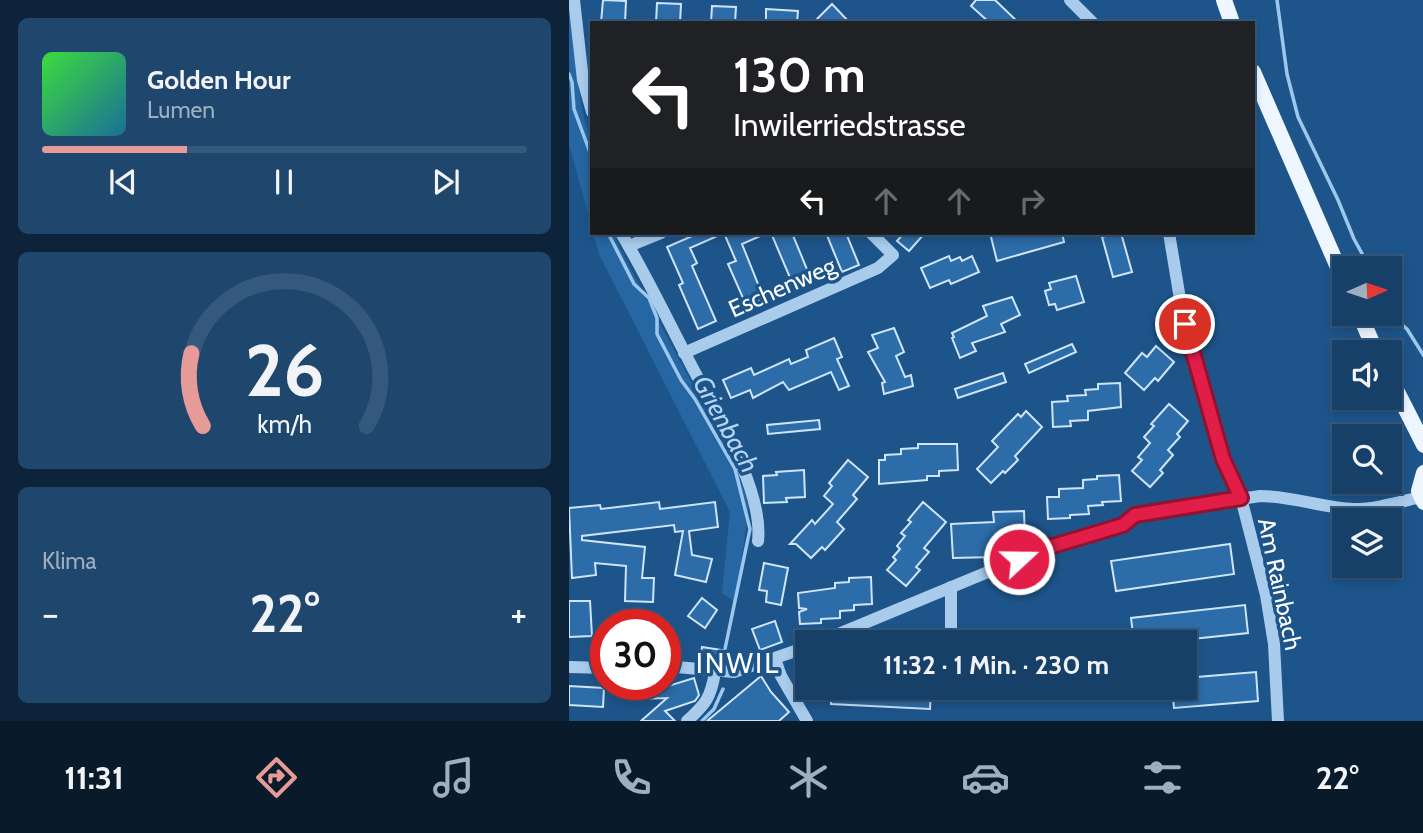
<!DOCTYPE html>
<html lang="de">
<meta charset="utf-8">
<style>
:root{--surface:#164068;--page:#1f476e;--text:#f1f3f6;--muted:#9eafc0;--line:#35597c;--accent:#e69b98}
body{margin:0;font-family:Cabin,sans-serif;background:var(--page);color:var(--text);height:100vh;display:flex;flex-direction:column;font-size:26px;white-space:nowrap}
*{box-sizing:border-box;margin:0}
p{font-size:23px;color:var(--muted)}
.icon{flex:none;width:38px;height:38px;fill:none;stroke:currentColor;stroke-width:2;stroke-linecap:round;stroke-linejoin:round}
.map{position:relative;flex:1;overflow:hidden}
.side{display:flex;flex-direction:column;gap:18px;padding:18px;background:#0c2339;width:569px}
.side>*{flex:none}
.hud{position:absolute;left:21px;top:21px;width:665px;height:214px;border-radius:0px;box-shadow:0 4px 10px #0003,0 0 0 2px var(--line);background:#202124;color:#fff;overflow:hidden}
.needle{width:46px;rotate:87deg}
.controls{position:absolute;left:763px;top:256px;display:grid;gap:14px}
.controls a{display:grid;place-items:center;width:70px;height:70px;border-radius:0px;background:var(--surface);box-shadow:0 4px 10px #0003,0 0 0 2px var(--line);font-size:35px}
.speed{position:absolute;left:21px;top:609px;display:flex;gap:14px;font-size:35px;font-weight:700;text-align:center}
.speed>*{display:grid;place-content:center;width:91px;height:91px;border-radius:50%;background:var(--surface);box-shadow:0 4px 10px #0003,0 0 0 2px var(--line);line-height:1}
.speed .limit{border:10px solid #d22;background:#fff;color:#111}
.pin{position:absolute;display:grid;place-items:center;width:60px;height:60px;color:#fff;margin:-30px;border:4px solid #fff;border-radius:50%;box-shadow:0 2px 7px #0007}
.me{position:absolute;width:77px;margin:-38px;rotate:69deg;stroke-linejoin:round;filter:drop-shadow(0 0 5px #0008)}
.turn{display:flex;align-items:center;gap:24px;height:147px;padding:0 28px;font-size:32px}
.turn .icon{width:91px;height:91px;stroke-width:2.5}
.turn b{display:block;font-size:49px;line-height:60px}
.lanes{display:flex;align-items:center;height:66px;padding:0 28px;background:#0003;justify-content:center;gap:35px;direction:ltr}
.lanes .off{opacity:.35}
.big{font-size:52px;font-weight:800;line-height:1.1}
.side .widget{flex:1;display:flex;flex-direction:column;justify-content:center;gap:10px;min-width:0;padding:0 24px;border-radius:10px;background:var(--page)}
.side .dial{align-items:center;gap:0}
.dial svg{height:182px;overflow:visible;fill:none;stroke:var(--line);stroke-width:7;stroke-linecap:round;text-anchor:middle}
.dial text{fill:var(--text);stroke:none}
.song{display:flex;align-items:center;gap:21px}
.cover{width:84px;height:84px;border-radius:10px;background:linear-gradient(135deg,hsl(120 70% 55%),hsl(200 70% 35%))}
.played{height:7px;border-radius:4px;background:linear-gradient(90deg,var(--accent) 30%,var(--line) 30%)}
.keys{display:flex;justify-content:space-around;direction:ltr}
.heat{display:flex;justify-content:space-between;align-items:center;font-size:38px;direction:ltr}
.trip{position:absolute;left:226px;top:630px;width:402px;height:70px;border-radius:0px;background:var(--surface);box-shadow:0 4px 10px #0003,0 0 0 2px var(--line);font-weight:800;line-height:70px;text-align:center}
.tabs{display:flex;height:112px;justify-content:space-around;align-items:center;background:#091a2a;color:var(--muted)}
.tabs .icon{width:49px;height:49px}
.tabs .on{color:var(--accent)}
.tabs b{font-size:32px;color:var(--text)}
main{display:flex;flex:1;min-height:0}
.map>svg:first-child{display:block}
</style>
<main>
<section class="side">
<div class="widget">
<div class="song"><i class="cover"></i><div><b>Golden Hour</b><p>Lumen</p></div></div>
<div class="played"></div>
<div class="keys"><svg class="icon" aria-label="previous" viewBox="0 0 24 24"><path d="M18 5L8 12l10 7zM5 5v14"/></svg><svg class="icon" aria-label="pause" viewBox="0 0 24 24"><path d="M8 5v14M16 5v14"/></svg><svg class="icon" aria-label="next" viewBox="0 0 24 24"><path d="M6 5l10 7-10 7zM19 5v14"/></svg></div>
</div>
<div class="widget dial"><svg viewBox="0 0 100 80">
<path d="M14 69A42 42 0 1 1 86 69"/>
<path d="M14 69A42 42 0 0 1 9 37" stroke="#e69b98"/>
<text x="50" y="56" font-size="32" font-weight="700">26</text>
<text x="50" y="72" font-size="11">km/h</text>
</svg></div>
<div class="widget"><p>Klima</p>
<div class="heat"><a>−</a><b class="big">22°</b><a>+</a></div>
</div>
</section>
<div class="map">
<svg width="855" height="721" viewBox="0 0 855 721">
<rect width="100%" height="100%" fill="#1d558b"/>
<g fill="#2667a3">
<polygon points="0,13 13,109 23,147 23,228 0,144"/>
<polygon points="24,233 46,233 50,247 165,462 180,504 167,603 153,593 161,512 30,254"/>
</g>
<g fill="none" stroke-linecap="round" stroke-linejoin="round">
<g stroke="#9cc8ee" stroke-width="3.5">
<polyline points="708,0 718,74 729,117 769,200 785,239 801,268"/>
<polyline points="0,74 3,82 5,109 23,158"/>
<polyline points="39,233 65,284 80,298 88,318 88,334 112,380 126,399 166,469 181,529 156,649"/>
<polyline points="821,310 823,316 838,329 855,356"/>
<polyline points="133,721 145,709 154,689"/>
</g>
</g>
<g fill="#2c6ca8" stroke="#cee4f9" stroke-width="2">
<polygon points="34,0 57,1 56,23 32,23"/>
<polygon points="407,0 426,0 450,23 421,23 402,6"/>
<polygon points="88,3 112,4 111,23 87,23"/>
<polygon points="263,4 281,23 244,23"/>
<polygon points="143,6 167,7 166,23 142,23"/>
<polygon points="197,9 229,11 228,23 197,23"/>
<polygon points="130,233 198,233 173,244 195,299 178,307 159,264 167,261 155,233 121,248 128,263 123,266 147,321 129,329 110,285 114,283 98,247"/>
<polygon points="202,233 223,233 242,279 225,287"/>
<polygon points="257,233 277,233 290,265 273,272"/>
<polygon points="335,233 356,233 340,251 328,241"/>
<polygon points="421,233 493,233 495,242 428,261"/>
<polygon points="547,233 552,233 563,272 544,277 533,237"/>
<polygon points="380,256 382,261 391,257 393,261 403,256 410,272 382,284 380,280 361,288 352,268"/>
<polygon points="507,276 515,302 488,310 486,304 480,305 476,291 482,289 480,283"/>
<polygon points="443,297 451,315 432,324 436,332 403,343 407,351 391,358 383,338 385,337 383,333 418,316 414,306"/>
<polygon points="325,328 335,352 327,356 336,377 342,375 344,386 315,394 313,383 316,382 299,352 309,348 303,335"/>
<polygon points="265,338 273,357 268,359 280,386 270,390 262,372 220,390 214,382 184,398 181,390 162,398 154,380 182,368 185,375 220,359 222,364 239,357 237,350"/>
<polygon points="503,344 507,352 460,373 456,364"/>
<polygon points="587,346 605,362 589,381 586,378 575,390 556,373 573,353 578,357"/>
<polygon points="434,373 437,382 389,398 386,389"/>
<polygon points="551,383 552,407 519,411 519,420 501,421 502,426 484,427 483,402 499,401 498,396 517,395 516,390 529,389 529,384"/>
<polygon points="600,404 619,421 608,434 611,437 599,450 604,455 591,470 594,473 581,487 563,471 573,460 569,457 581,443 575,437 585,426 582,424"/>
<polygon points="457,411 473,427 446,456 449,460 436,473 434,471 422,483 408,469 429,447 423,441 449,414 452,417"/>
<polygon points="250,420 251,429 199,434 198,425"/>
<polygon points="349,444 388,444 389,470 370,471 370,476 358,476 358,480 310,484 310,460 316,460 316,455 332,454 332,449 349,448"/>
<polygon points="279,460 299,477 284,495 288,499 268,522 275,529 256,550 253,547 242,558 227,544 221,544 243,520 246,524 264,504 255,496 263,486 260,483"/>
<polygon points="235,470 236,497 217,498 218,502 195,503 194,476 208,475 207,472"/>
<polygon points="550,475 552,501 533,502 534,505 519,506 520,514 501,515 501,518 479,519 478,497 490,497 490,489 514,488 514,480 528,479 528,476"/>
<polygon points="90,502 91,509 146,502 149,527 120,531 123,555 143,559 137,582 106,575 114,531 106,532 105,525 13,536 13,540 76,547 73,578 85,578 84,602 56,601 57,566 26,563 27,575 3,578 0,508 31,505 32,509"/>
<polygon points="354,502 377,522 355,548 360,552 347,567 351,570 337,586 318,570 327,560 324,557 331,549 328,546 336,536 332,533 342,522 339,520"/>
<polygon points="455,511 456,538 439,538 439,544 425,545 425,557 384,558 382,524 425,522 424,512"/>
<polygon points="661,544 665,574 547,591 542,561"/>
<polygon points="195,563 219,568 212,605 197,602 198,591 190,590"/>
<polygon points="302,577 303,604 285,605 285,610 271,611 271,618 252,619 252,623 231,624 230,612 238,609 230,608 229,593 266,588 266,583 280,582 280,578"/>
<polygon points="133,598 148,610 136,628 119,616"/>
<polygon points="0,601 21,601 23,636 0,637"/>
<polygon points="676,605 679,633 595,642 565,642 562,618"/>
<polygon points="206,621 213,642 191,650 183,629"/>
<polygon points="133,647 153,650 152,662 131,660"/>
<polygon points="687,672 689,701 605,708 603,688 616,688 616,678"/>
<polygon points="192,676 202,692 220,712 210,721 138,721"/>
<polygon points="125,678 130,695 126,701 96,711 106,721 72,721 98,698 69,699 68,696 74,694 74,684 92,684 93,688"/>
<polygon points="0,686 35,688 34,707 0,705"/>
<polygon points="263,688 362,688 361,709 262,704"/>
</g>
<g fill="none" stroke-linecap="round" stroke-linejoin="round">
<g stroke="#a9ccec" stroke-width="12">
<polyline points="5,0 14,80 23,112"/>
<polyline points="501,0 524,23"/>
<path d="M52 233C76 273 96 315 118 357 142 405 195 488 189 541"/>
<polyline points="600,233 612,305 628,373 654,459 672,498 697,595 705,644 709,721"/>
<polyline points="60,246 92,233"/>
<polyline points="115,353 309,268 324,255 302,233"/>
<path d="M250 642 477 548 554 525 566 515 691 496C723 496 754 508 785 509 808 509 830 502 852 497"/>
<polyline points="382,642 382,587"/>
<polyline points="206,659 212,676 238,721"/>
<polyline points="96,666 165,672 238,647"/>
<polyline points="0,667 37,668"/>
<polyline points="381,692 381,688"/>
<path d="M118 721C137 704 142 697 146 672"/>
</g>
<g stroke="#eef6ff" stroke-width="16">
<polyline points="655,0 663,23"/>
<polyline points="684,72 775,281"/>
<polyline points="790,313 807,352"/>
<polyline points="821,378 855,445"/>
<polyline points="855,473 850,491 855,502"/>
</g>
</g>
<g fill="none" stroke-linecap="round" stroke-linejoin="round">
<g stroke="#92132f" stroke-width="18">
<polyline id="route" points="450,559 477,548 554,525 566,515 672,498 654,459 616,324"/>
</g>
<use href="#route" stroke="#e11d48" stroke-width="12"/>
</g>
<g text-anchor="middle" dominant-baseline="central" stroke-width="7" stroke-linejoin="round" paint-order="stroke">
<g font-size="24" fill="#fff" stroke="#1d558b">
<text transform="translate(213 287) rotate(-24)">Eschenweg</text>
<text transform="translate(711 584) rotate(78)">Am Rainbach</text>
</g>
<g font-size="26" font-style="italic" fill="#b4d6f3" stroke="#1d558b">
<text transform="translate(157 424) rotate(61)">Grienbach</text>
</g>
<g font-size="28" letter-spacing="2" fill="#fff" stroke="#1d558b">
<text x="169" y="663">INWIL</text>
</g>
</g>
</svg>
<div class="controls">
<a><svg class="needle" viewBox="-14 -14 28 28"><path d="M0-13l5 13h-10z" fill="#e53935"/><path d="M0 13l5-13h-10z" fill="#9eafc0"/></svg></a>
<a><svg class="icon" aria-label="sound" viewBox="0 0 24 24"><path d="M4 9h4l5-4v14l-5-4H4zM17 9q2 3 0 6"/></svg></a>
<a><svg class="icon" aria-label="search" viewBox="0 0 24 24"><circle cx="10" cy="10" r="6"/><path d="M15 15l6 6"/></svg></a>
<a><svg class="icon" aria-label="layers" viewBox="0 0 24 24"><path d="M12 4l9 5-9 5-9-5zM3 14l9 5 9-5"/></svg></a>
</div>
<div class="speed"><div class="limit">30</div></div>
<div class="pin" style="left:616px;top:324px;background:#d93025"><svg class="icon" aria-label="arrive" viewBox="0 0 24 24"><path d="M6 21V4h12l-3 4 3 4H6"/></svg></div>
<svg class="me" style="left:450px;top:559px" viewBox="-20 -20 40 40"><circle r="17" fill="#e11d48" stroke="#fff" stroke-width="3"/><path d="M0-11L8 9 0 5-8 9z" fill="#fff"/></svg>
<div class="trip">11:32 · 1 Min. · 230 m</div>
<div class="hud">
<div class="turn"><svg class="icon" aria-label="left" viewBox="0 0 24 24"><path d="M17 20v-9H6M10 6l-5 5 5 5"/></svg><div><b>130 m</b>Inwilerriedstrasse</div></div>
<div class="lanes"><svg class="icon" aria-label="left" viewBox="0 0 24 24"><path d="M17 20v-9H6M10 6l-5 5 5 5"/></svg><svg class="icon off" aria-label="ahead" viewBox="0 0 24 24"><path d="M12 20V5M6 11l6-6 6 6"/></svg><svg class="icon off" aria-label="ahead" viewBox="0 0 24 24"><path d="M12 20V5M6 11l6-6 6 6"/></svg><svg class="icon off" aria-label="right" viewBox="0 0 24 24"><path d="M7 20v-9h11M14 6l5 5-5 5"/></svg></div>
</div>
</div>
</main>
<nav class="tabs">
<b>11:31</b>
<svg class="icon on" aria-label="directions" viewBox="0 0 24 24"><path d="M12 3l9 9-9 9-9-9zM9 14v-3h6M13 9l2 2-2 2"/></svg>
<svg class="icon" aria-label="music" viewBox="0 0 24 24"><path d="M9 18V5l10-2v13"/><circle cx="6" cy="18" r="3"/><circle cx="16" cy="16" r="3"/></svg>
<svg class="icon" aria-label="phone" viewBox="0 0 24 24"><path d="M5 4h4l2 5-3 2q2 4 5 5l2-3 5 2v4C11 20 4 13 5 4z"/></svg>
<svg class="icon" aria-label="climate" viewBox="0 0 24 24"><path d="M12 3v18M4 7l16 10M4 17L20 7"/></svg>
<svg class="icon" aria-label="car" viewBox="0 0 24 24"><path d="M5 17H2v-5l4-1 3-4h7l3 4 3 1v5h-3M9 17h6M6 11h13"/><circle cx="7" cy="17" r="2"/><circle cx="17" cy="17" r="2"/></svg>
<svg class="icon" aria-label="filters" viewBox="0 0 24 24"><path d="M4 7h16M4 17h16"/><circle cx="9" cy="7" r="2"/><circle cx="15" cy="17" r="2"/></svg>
<b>22°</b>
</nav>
